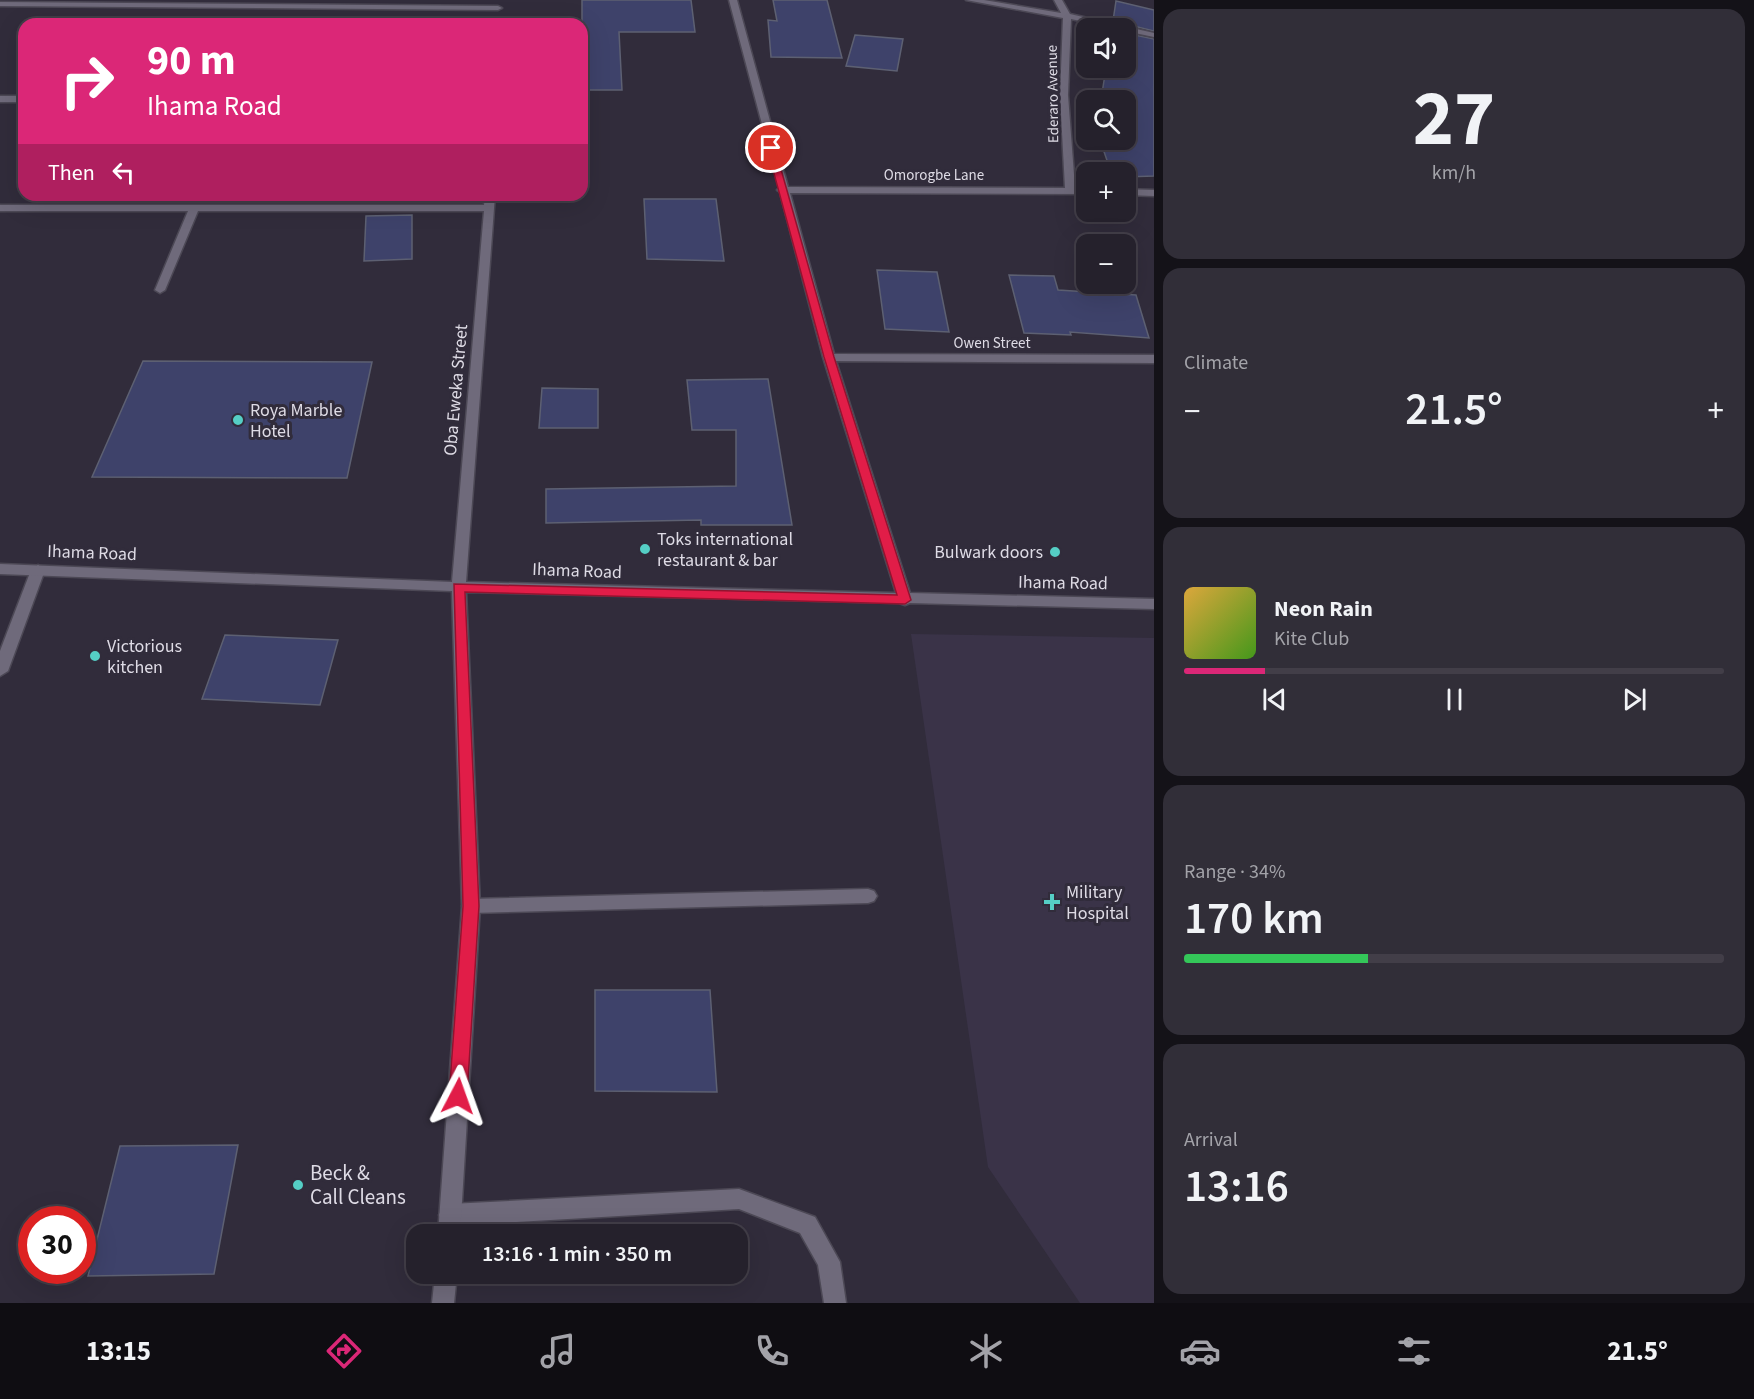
<!DOCTYPE html>
<meta charset="utf-8">
<style>
:root{--surface:#25212c;--page:#312e38;--text:#f1f3f6;--muted:#a3a3a9;--line:#423e48;--accent:#db2777}
body{margin:0;font-family:"Source Sans 3",sans-serif;background:var(--page);color:var(--text);height:100vh;display:flex;flex-direction:column;font-size:22px;white-space:nowrap}
*{box-sizing:border-box;margin:0}
p{font-size:20px;color:var(--muted)}
.icon{flex:none;width:33px;height:33px;fill:none;stroke:currentColor;stroke-width:2;stroke-linecap:round;stroke-linejoin:round}
.map{position:relative;flex:1;overflow:hidden}
.drawer{display:flex;flex-direction:column;gap:9px;padding:9px;background:#141218;width:600px}
.drawer>*{flex:none}
.hud{position:absolute;left:18px;top:18px;width:570px;height:183px;border-radius:18px;box-shadow:0 6px 24px #0002,0 0 0 2px var(--line);background:#db2777;color:#fff;overflow:hidden}
.buttons{position:absolute;left:1076px;top:18px;display:grid;gap:12px}
.buttons a{display:grid;place-items:center;width:60px;height:60px;border-radius:12px;background:var(--surface);box-shadow:0 6px 24px #0002,0 0 0 2px var(--line);font-size:30px}
.speed{position:absolute;left:18px;top:1206px;display:flex;gap:12px;font-size:30px;font-weight:700;text-align:center}
.speed>*{display:grid;place-content:center;width:78px;height:78px;border-radius:50%;background:var(--surface);box-shadow:0 6px 24px #0002,0 0 0 2px var(--line);line-height:1}
.speed .limit{border:9px solid #d22;background:#fff;color:#111}
.pin{position:absolute;display:grid;place-items:center;width:51px;height:51px;color:#fff;margin:-26px;border:3px solid #fff;border-radius:50%;box-shadow:0 2px 6px #0007}
.me{position:absolute;width:66px;margin:-33px;rotate:4deg;stroke-linejoin:round;filter:drop-shadow(0 0 4px #0008)}
.turn{display:flex;align-items:center;gap:21px;height:126px;padding:0 30px;font-size:27px}
.turn .icon{width:78px;height:78px;stroke-width:2.5}
.turn b{display:block;font-size:42px;line-height:51px}
.then{display:flex;align-items:center;height:57px;padding:0 30px;background:#0003;gap:12px;font-size:22px}
.big{font-size:45px;font-weight:600;line-height:1.1}
.drawer .card{flex:1;display:flex;flex-direction:column;justify-content:center;gap:9px;min-width:0;padding:0 21px;border-radius:18px;background:var(--page)}
.drawer .dial{align-items:center;gap:0}
.dial b{font-size:78px;line-height:1}
.song{display:flex;align-items:center;gap:18px}
.cover{width:72px;height:72px;border-radius:9px;background:linear-gradient(135deg,hsl(40 70% 55%),hsl(100 70% 35%))}
.played{height:6px;border-radius:3px;background:linear-gradient(90deg,var(--accent) 15%,var(--line) 15%)}
.keys{display:flex;justify-content:space-around;direction:ltr}
.heat{display:flex;justify-content:space-between;align-items:center;font-size:33px;direction:ltr}
.charge{height:9px;border-radius:4px;background:linear-gradient(90deg,#34c759 34%,var(--line) 0)}
.trip{position:absolute;left:406px;top:1224px;width:342px;height:60px;border-radius:18px;background:var(--surface);box-shadow:0 6px 24px #0002,0 0 0 2px var(--line);font-weight:600;line-height:60px;text-align:center}
.menu{display:flex;height:96px;justify-content:space-around;align-items:center;background:#0f0d12;color:var(--muted)}
.menu .icon{width:42px;height:42px}
.menu .selected{color:var(--accent)}
.menu b{font-size:27px;color:var(--text)}
main{display:flex;flex:1;min-height:0}
.map>svg:first-child{display:block}
</style>
<main>
<div class="map">
<svg width="1154" height="1303" viewBox="0 0 1154 1303">
<rect width="100%" height="100%" fill="#312c3b"/>
<polygon fill="#3a3348" points="911,634 1154,638 1154,1303 1080,1303 988,1167"/>
<g fill="#3e426a" stroke="#5d6072" stroke-width="1.5">
<polygon points="582,0 691,0 695,32 619,32 622,90 582,90"/>
<polygon points="773,0 827,0 842,58 771,57 768,20 777,21"/>
<polygon points="1116,1 1154,10 1154,31 1113,21"/>
<polygon points="1125,33 1154,39 1154,176 1125,177 1125,172 1111,172 1100,140 1125,140 1125,100 1101,100 1106,68 1125,68"/>
<polygon points="855,35 903,39 897,71 846,66"/>
<polygon points="644,199 716,199 724,261 647,259"/>
<polygon points="412,215 412,259 364,261 366,216"/>
<polygon points="877,270 937,272 949,332 885,329"/>
<polygon points="1009,275 1054,276 1058,290 1136,295 1149,338 1070,332 1071,335 1024,333"/>
<polygon points="143,361 372,362 347,478 92,477"/>
<polygon points="768,379 792,525 701,525 701,520 546,523 546,489 736,486 736,430 692,430 687,380"/>
<polygon points="542,388 598,389 598,428 539,428"/>
<polygon points="225,635 338,640 320,705 202,699"/>
<polygon points="595,990 710,990 717,1092 595,1091"/>
<polygon points="238,1145 214,1274 88,1276 120,1146"/>
</g>
<g fill="none" stroke-linecap="round" stroke-linejoin="round">
<g stroke="#4c4855" stroke-width="3">
<g id="service">
<polygon points="38,565 45,570 8,671 0,676 0,651 31,570"/>
<polygon points="868,889 874,891 877,896 874,901 868,903 471,913 465,911 462,906 465,901 471,899"/>
<polygon points="739,1189 815,1217 840,1262 846,1303 824,1303 818,1265 800,1233 739,1209 450,1226 442,1222 439,1215 442,1208 450,1204"/>
</g>
</g>
<g stroke="#4c4855" stroke-width="3">
<g id="minor">
<polygon points="729,0 737,0 788,187 1065,188 1060,95 1063,18 966,0 984,0 1061,13 1054,0 1062,0 1070,14 1154,33 1154,37 1125,31 1125,28 1113,28 1071,19 1068,95 1075,188 1086,188 1086,194 790,193 834,354 1154,355 1154,363 836,361 910,593 1154,599 1154,609 910,603 905,605 899,603 466,592 480,906 460,1234 438,1234 462,906 452,591 0,574 0,564 452,582 484,211 198,211 165,290 160,293 155,290 188,211 0,211 0,205 484,205 485,195 495,195 466,582 896,593 823,357 780,192 777,190 779,188"/>
<polygon points="0,2 498,6 502,8 498,10 0,6"/>
<rect x="0" y="96" width="24" height="6"/>
<polygon points="1125,189 1154,190 1154,196 1125,195"/>
<polygon points="435,1274 457,1274 454,1303 432,1303"/>
</g>
</g>
<use href="#service" fill="#6f6a7b" fill-rule="evenodd"/>
<use href="#minor" fill="#6f6a7b" fill-rule="evenodd"/>
</g>
<polygon fill="#e11d48" stroke="#92132f" stroke-width="1.5" points="771,145 775,148 834,357 911,600 905,604 465,592 479,906 467,1096 464,1102 458,1104 452,1102 449,1096 463,906 454,584 897,595 824,357 767,148"/>
<g fill="#55cec5" stroke="#312c3b" stroke-width="2">
<circle cx="238" cy="420" r="6"/>
<circle cx="645" cy="549" r="6"/>
<circle cx="1055" cy="552" r="6"/>
<circle cx="95" cy="656" r="6"/>
<path d="M1049 893h6v6h6v6h-6v6h-6v-6h-6v-6h6z"/>
<circle cx="298" cy="1185" r="6"/>
</g>
<g text-anchor="middle" dominant-baseline="central" stroke-width="6" stroke-linejoin="round" paint-order="stroke">
<g font-size="15" fill="#dedbe5" stroke="#312c3b">
<text transform="translate(1053 94) rotate(-91)">Ederaro Avenue</text>
<text x="934" y="175">Omorogbe Lane</text>
<text x="992" y="343">Owen Street</text>
</g>
<g font-size="18" fill="#dedbe5" stroke="#312c3b">
<text transform="translate(456 390) rotate(-85)">Oba Eweka Street</text>
<text transform="translate(92 553) rotate(2)">Ihama Road</text>
<text transform="translate(577 571) rotate(2)">Ihama Road</text>
<text transform="translate(1063 583) rotate(1)">Ihama Road</text>
</g>
<g font-size="18" fill="#dedbe5" stroke="#312c3b" text-anchor="start">
<text x="250" y="410">Roya Marble<tspan x="250" dy="21">Hotel</tspan></text>
<text x="657" y="539">Toks international<tspan x="657" dy="21">restaurant &amp; bar</tspan></text>
<text x="1043" y="552" text-anchor="end">Bulwark doors</text>
<text x="107" y="646">Victorious<tspan x="107" dy="21">kitchen</tspan></text>
<text x="1066" y="892">Military<tspan x="1066" dy="21">Hospital</tspan></text>
</g>
<g font-size="21" fill="#dedbe5" stroke="#312c3b" text-anchor="start">
<text x="310" y="1173">Beck &amp;<tspan x="310" dy="24">Call Cleans</tspan></text>
</g>
</g>
</svg>
<div class="buttons">
<a><svg class="icon" aria-label="sound" viewBox="0 0 24 24"><path d="M4 9h4l5-4v14l-5-4H4zM17 9q2 3 0 6"/></svg></a>
<a><svg class="icon" aria-label="search" viewBox="0 0 24 24"><circle cx="10" cy="10" r="6"/><path d="M15 15l6 6"/></svg></a>
<a>+</a>
<a>−</a>
</div>
<div class="speed"><div class="limit">30</div></div>
<div class="pin" style="left:771px;top:148px;background:#d93025"><svg class="icon" aria-label="arrive" viewBox="0 0 24 24"><path d="M6 21V4h12l-3 4 3 4H6"/></svg></div>
<svg class="me" style="left:458px;top:1096px" viewBox="-20 -20 40 40"><path d="M0-17L14 15 0 8-14 15z" fill="#e11d48" stroke="#fff" stroke-width="4"/></svg>
<div class="trip">13:16 · 1 min · 350 m</div>
<div class="hud">
<div class="turn"><svg class="icon" aria-label="right" viewBox="0 0 24 24"><path d="M7 20v-9h11M14 6l5 5-5 5"/></svg><div><b>90 m</b>Ihama Road</div></div>
<div class="then">Then<svg class="icon" aria-label="left" viewBox="0 0 24 24"><path d="M17 20v-9H6M10 6l-5 5 5 5"/></svg></div>
</div>
</div>
<section class="drawer">
<div class="card dial"><b>27</b><p>km/h</p></div>
<div class="card"><p>Climate</p>
<div class="heat"><a>−</a><b class="big">21.5°</b><a>+</a></div>
</div>
<div class="card">
<div class="song"><i class="cover"></i><div><b>Neon Rain</b><p>Kite Club</p></div></div>
<div class="played"></div>
<div class="keys"><svg class="icon" aria-label="previous" viewBox="0 0 24 24"><path d="M18 5L8 12l10 7zM5 5v14"/></svg><svg class="icon" aria-label="pause" viewBox="0 0 24 24"><path d="M8 5v14M16 5v14"/></svg><svg class="icon" aria-label="next" viewBox="0 0 24 24"><path d="M6 5l10 7-10 7zM19 5v14"/></svg></div>
</div>
<div class="card"><p>Range · 34%</p><b class="big">170 km</b><div class="charge"></div></div>
<div class="card"><p>Arrival</p><b class="big">13:16</b></div>
</section>
</main>
<nav class="menu">
<b>13:15</b>
<svg class="icon selected" aria-label="directions" viewBox="0 0 24 24"><path d="M12 3l9 9-9 9-9-9zM9 14v-3h6M13 9l2 2-2 2"/></svg>
<svg class="icon" aria-label="music" viewBox="0 0 24 24"><path d="M9 18V5l10-2v13"/><circle cx="6" cy="18" r="3"/><circle cx="16" cy="16" r="3"/></svg>
<svg class="icon" aria-label="phone" viewBox="0 0 24 24"><path d="M5 4h4l2 5-3 2q2 4 5 5l2-3 5 2v4C11 20 4 13 5 4z"/></svg>
<svg class="icon" aria-label="climate" viewBox="0 0 24 24"><path d="M12 3v18M4 7l16 10M4 17L20 7"/></svg>
<svg class="icon" aria-label="car" viewBox="0 0 24 24"><path d="M5 17H2v-5l4-1 3-4h7l3 4 3 1v5h-3M9 17h6M6 11h13"/><circle cx="7" cy="17" r="2"/><circle cx="17" cy="17" r="2"/></svg>
<svg class="icon" aria-label="filters" viewBox="0 0 24 24"><path d="M4 7h16M4 17h16"/><circle cx="9" cy="7" r="2"/><circle cx="15" cy="17" r="2"/></svg>
<b>21.5°</b>
</nav>
